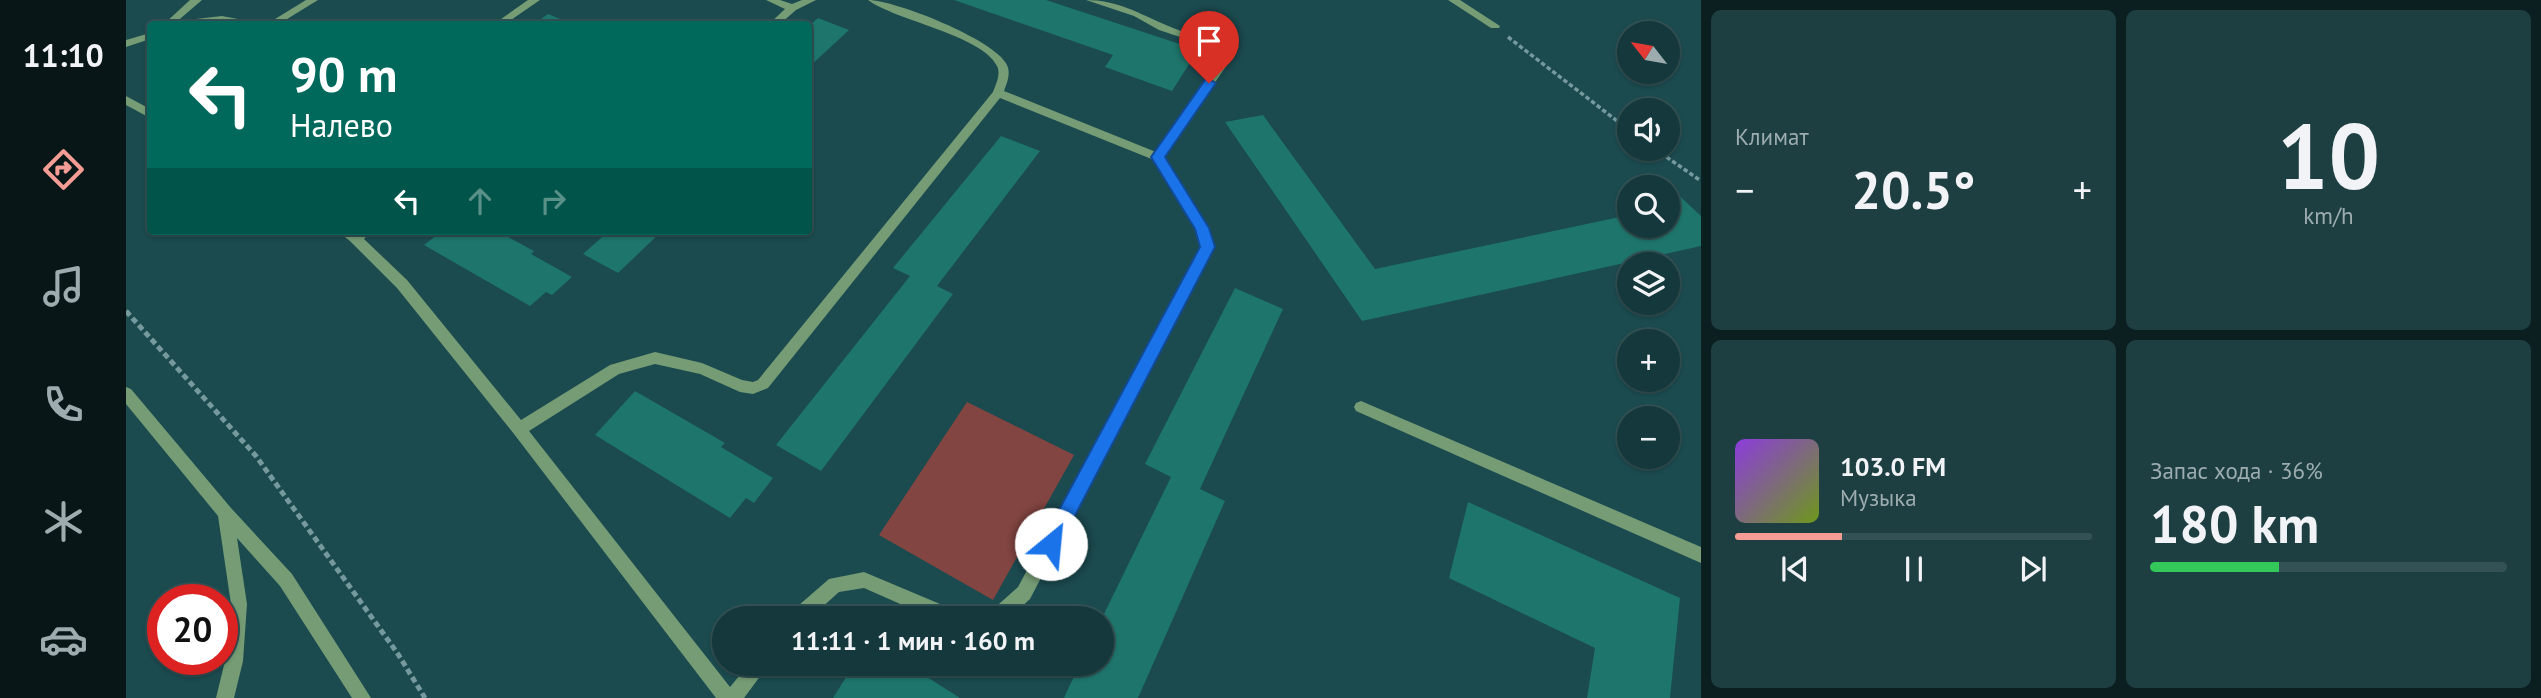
<!DOCTYPE html>
<html lang="ru">
<meta charset="utf-8">
<style>
:root{--surface:#14383b;--page:#1d3f42;--text:#f1f3f6;--muted:#9dacaf;--line:#335255;--accent:#f59c95}
body{margin:0;font-family:"PT Sans",sans-serif;background:var(--page);color:var(--text);height:100vh;display:flex;flex-direction:column;font-size:26px;white-space:nowrap}
*{box-sizing:border-box;margin:0}
p{font-size:23px;color:var(--muted)}
.icon{flex:none;width:38px;height:38px;fill:none;stroke:currentColor;stroke-width:2;stroke-linecap:round;stroke-linejoin:round}
.map{position:relative;flex:1;overflow:hidden}
.drawer{display:flex;flex-direction:column;gap:10px;padding:10px;background:#0b1f20;width:840px}
.drawer>*{flex:none}
.top-card{position:absolute;left:21px;top:21px;width:665px;height:214px;border-radius:7px;box-shadow:0 2px 5px #0004,0 0 0 2px var(--line);background:#00695c;color:#fff;overflow:hidden}
.needle{width:46px;rotate:301deg}
.tools{position:absolute;left:1491px;top:21px;display:grid;gap:14px}
.tools a{display:grid;place-items:center;width:63px;height:63px;border-radius:50%;background:var(--surface);box-shadow:0 2px 5px #0004,0 0 0 2px var(--line);font-size:35px}
.speed{position:absolute;left:21px;top:584px;display:flex;gap:14px;font-size:35px;font-weight:700;text-align:center}
.speed>*{display:grid;place-content:center;width:91px;height:91px;border-radius:50%;background:var(--surface);box-shadow:0 2px 5px #0004,0 0 0 2px var(--line);line-height:1}
.speed .limit{border:10px solid #d22;background:#fff;color:#111}
.pin{position:absolute;display:grid;place-items:center;width:60px;height:60px;color:#fff;margin:-72px -30px;border-radius:50% 50% 50% 0;rotate:-45deg;box-shadow:0 0 7px #0007}
.pin .icon{rotate:45deg}
.me{position:absolute;width:77px;margin:-38px;rotate:28deg;stroke-linejoin:round;filter:drop-shadow(0 0 5px #0008)}
.turn{display:flex;align-items:center;gap:24px;height:147px;padding:0 28px;font-size:32px}
.turn .icon{width:91px;height:91px;stroke-width:2.5}
.turn b{display:block;font-size:49px;line-height:60px}
.lanes{display:flex;align-items:center;height:66px;padding:0 28px;background:#0003;justify-content:center;gap:35px;direction:ltr}
.lanes .off{opacity:.35}
.big{font-size:52px;font-weight:700;line-height:1.1}
.drawer .widget{flex:1;display:flex;flex-direction:column;justify-content:center;gap:10px;min-width:0;padding:0 24px;border-radius:10px;background:var(--page)}
.drawer .dial{align-items:center;gap:0}
.dial b{font-size:91px;line-height:1}
.song{display:flex;align-items:center;gap:21px}
.cover{width:84px;height:84px;border-radius:10px;background:linear-gradient(135deg,hsl(270 70% 55%),hsl(80 70% 35%))}
.played{height:7px;border-radius:4px;background:linear-gradient(90deg,var(--accent) 30%,var(--line) 30%)}
.keys{display:flex;justify-content:space-around;direction:ltr}
.heat{display:flex;justify-content:space-between;align-items:center;font-size:38px;direction:ltr}
.charge{height:10px;border-radius:5px;background:linear-gradient(90deg,#34c759 36%,var(--line) 0)}
.drawer .tiles{flex:1;display:grid;gap:10px;grid-template-columns:repeat(2,1fr)}
.trip{position:absolute;left:586px;top:606px;width:402px;height:70px;border-radius:35px;background:var(--surface);box-shadow:0 2px 5px #0004,0 0 0 2px var(--line);font-weight:700;line-height:70px;text-align:center}
main{display:flex;flex:1;min-height:0}
.menu{display:flex;flex-direction:column;width:126px;justify-content:space-around;align-items:center;background:#081618;color:var(--muted)}
.menu .icon{width:49px;height:49px}
.menu .active{color:var(--accent)}
.menu b{font-size:32px;color:var(--text)}
.map>svg:first-child{display:block}
</style>
<main>
<nav class="menu">
<b>11:10</b>
<svg class="icon active" aria-label="directions" viewBox="0 0 24 24"><path d="M12 3l9 9-9 9-9-9zM9 14v-3h6M13 9l2 2-2 2"/></svg>
<svg class="icon" aria-label="music" viewBox="0 0 24 24"><path d="M9 18V5l10-2v13"/><circle cx="6" cy="18" r="3"/><circle cx="16" cy="16" r="3"/></svg>
<svg class="icon" aria-label="phone" viewBox="0 0 24 24"><path d="M5 4h4l2 5-3 2q2 4 5 5l2-3 5 2v4C11 20 4 13 5 4z"/></svg>
<svg class="icon" aria-label="climate" viewBox="0 0 24 24"><path d="M12 3v18M4 7l16 10M4 17L20 7"/></svg>
<svg class="icon" aria-label="car" viewBox="0 0 24 24"><path d="M5 17H2v-5l4-1 3-4h7l3 4 3 1v5h-3M9 17h6M6 11h13"/><circle cx="7" cy="17" r="2"/><circle cx="17" cy="17" r="2"/></svg>
</nav>
<div class="map">
<svg width="1575" height="698" viewBox="0 0 1575 698">
<rect width="100%" height="100%" fill="#1b4a4f"/>
<polygon fill="#834541" points="841,402 948,455 867,600 753,535"/>
<g fill="#1e756c">
<polygon points="828,0 920,0 1072,50 1046,91 979,67 987,55"/>
<polygon points="422,14 446,24 408,24"/>
<polygon points="692,18 723,30 682,68 682,27"/>
<polygon points="1137,115 1249,269 1503,215 1503,226 1542,226 1542,189 1545,188 1575,216 1575,246 1236,321 1099,122"/>
<polygon points="875,136 914,151 811,286 827,294 695,471 650,445 784,276 767,268"/>
<polygon points="316,231 371,231 408,251 405,254 446,277 426,295 420,292 404,306 298,245"/>
<polygon points="483,231 536,231 492,273 457,254"/>
<polygon points="1109,288 1157,309 1074,489 1099,501 1012,698 938,698 954,663 976,663 976,618 1045,477 1019,464"/>
<polygon points="509,391 599,443 595,447 647,478 628,503 620,498 604,518 469,435"/>
<polygon points="1342,502 1554,598 1544,698 1461,698 1469,648 1323,578"/>
<polygon points="729,663 779,663 834,698 707,698"/>
</g>
<g fill="none" stroke-linecap="round" stroke-linejoin="round">
<g stroke="#75999d" stroke-width="3.5" stroke-dasharray="4.5 2.5" stroke-linecap="butt">
<polyline points="1382,37 1503,130"/>
<polyline points="1529,149 1575,181"/>
</g>
<polyline stroke="#75999d" stroke-width="5" stroke-dasharray="6 3.5" stroke-linecap="butt" points="0,311 130,456 272,654 299,698"/>
<g fill="#759c75" fill-rule="evenodd">
<polygon points="64,0 76,0 48,24 38,24"/>
<polygon points="180,0 192,0 153,24 141,24"/>
<polygon points="402,0 414,0 379,24 368,24"/>
<polygon points="640,0 654,0 666,4 676,0 690,0 670,10 654,24 643,24 659,9"/>
<path d="M742 0C769 0 870 40 881 65 885 74 881 83 878 91L1030 152 1091 65 1088 53 1075 44 1033 30 1008 16 960 0C991 0 1012 13 1040 25 1059 34 1079 37 1097 49L1101 65 1038 157 1082 228 1087 247 904 599 883 618H862L864 612 892 587 1075 247 1070 228 1028 160 874 98 642 388 627 394 614 392 574 374 529 364 493 374 403 431 604 687 624 663H644L618 698H590L388 434 271 288 224 241 211 231H245L238 239 281 280 395 420 484 365 529 352 576 363 616 380 627 382 632 380 867 92C870 84 875 74 871 66 856 35 768 20 742 0Z"/>
<polygon points="1322,0 1334,0 1374,26 1373,28 1365,28"/>
<polygon points="96,16 112,19 120,24 96,22 58,24 70,19"/>
<polygon points="24,33 24,39 0,47 0,40"/>
<polygon points="0,96 24,109 24,118 0,105"/>
<polygon points="1235,401 1575,547 1575,563 1230,411 1228,407 1230,403"/>
<polygon points="738,572 833,612 835,618 806,618 738,588 713,592 684,618 663,618 665,612 703,579"/>
</g>
<polygon fill="#759c75" fill-rule="evenodd" points="0,387 5,389 105,508 166,574 245,698 226,698 154,586 111,538 121,604 117,661 108,698 90,698 99,661 105,604 92,516 0,404"/>
</g>
<polygon fill="#1a73e8" stroke="#114b97" stroke-width="2" points="1083,79 1090,83 1039,157 1083,228 1089,247 931,550 925,553 918,550 915,544 918,538 1074,247 1069,229 1025,157 1079,80"/>
</svg>
<div class="tools">
<a><svg class="needle" viewBox="-14 -14 28 28"><path d="M0-13l5 13h-10z" fill="#e53935"/><path d="M0 13l5-13h-10z" fill="#9dacaf"/></svg></a>
<a><svg class="icon" aria-label="sound" viewBox="0 0 24 24"><path d="M4 9h4l5-4v14l-5-4H4zM17 9q2 3 0 6"/></svg></a>
<a><svg class="icon" aria-label="search" viewBox="0 0 24 24"><circle cx="10" cy="10" r="6"/><path d="M15 15l6 6"/></svg></a>
<a><svg class="icon" aria-label="layers" viewBox="0 0 24 24"><path d="M12 4l9 5-9 5-9-5zM3 14l9 5 9-5"/></svg></a>
<a>+</a>
<a>−</a>
</div>
<div class="speed"><div class="limit">20</div></div>
<div class="pin" style="left:1083px;top:83px;background:#d93025"><svg class="icon" aria-label="arrive" viewBox="0 0 24 24"><path d="M6 21V4h12l-3 4 3 4H6"/></svg></div>
<svg class="me" style="left:925px;top:544px" viewBox="-20 -20 40 40"><circle r="19" fill="#fff"/><path d="M0-13L10 11 0 6-10 11z" fill="#1a73e8"/></svg>
<div class="trip">11:11 · 1 мин · 160 m</div>
<div class="top-card">
<div class="turn"><svg class="icon" aria-label="left" viewBox="0 0 24 24"><path d="M17 20v-9H6M10 6l-5 5 5 5"/></svg><div><b>90 m</b>Налево</div></div>
<div class="lanes"><svg class="icon" aria-label="left" viewBox="0 0 24 24"><path d="M17 20v-9H6M10 6l-5 5 5 5"/></svg><svg class="icon off" aria-label="ahead" viewBox="0 0 24 24"><path d="M12 20V5M6 11l6-6 6 6"/></svg><svg class="icon off" aria-label="right" viewBox="0 0 24 24"><path d="M7 20v-9h11M14 6l5 5-5 5"/></svg></div>
</div>
</div>
<section class="drawer">
<div class="tiles">
<div class="widget"><p>Климат</p>
<div class="heat"><a>−</a><b class="big">20.5°</b><a>+</a></div>
</div>
<div class="widget dial"><b>10</b><p>km/h</p></div>
<div class="widget">
<div class="song"><i class="cover"></i><div><b>103.0 FM</b><p>Музыка</p></div></div>
<div class="played"></div>
<div class="keys"><svg class="icon" aria-label="previous" viewBox="0 0 24 24"><path d="M18 5L8 12l10 7zM5 5v14"/></svg><svg class="icon" aria-label="pause" viewBox="0 0 24 24"><path d="M8 5v14M16 5v14"/></svg><svg class="icon" aria-label="next" viewBox="0 0 24 24"><path d="M6 5l10 7-10 7zM19 5v14"/></svg></div>
</div>
<div class="widget"><p>Запас хода · 36%</p><b class="big">180 km</b><div class="charge"></div></div>
</div>
</section>
</main>
